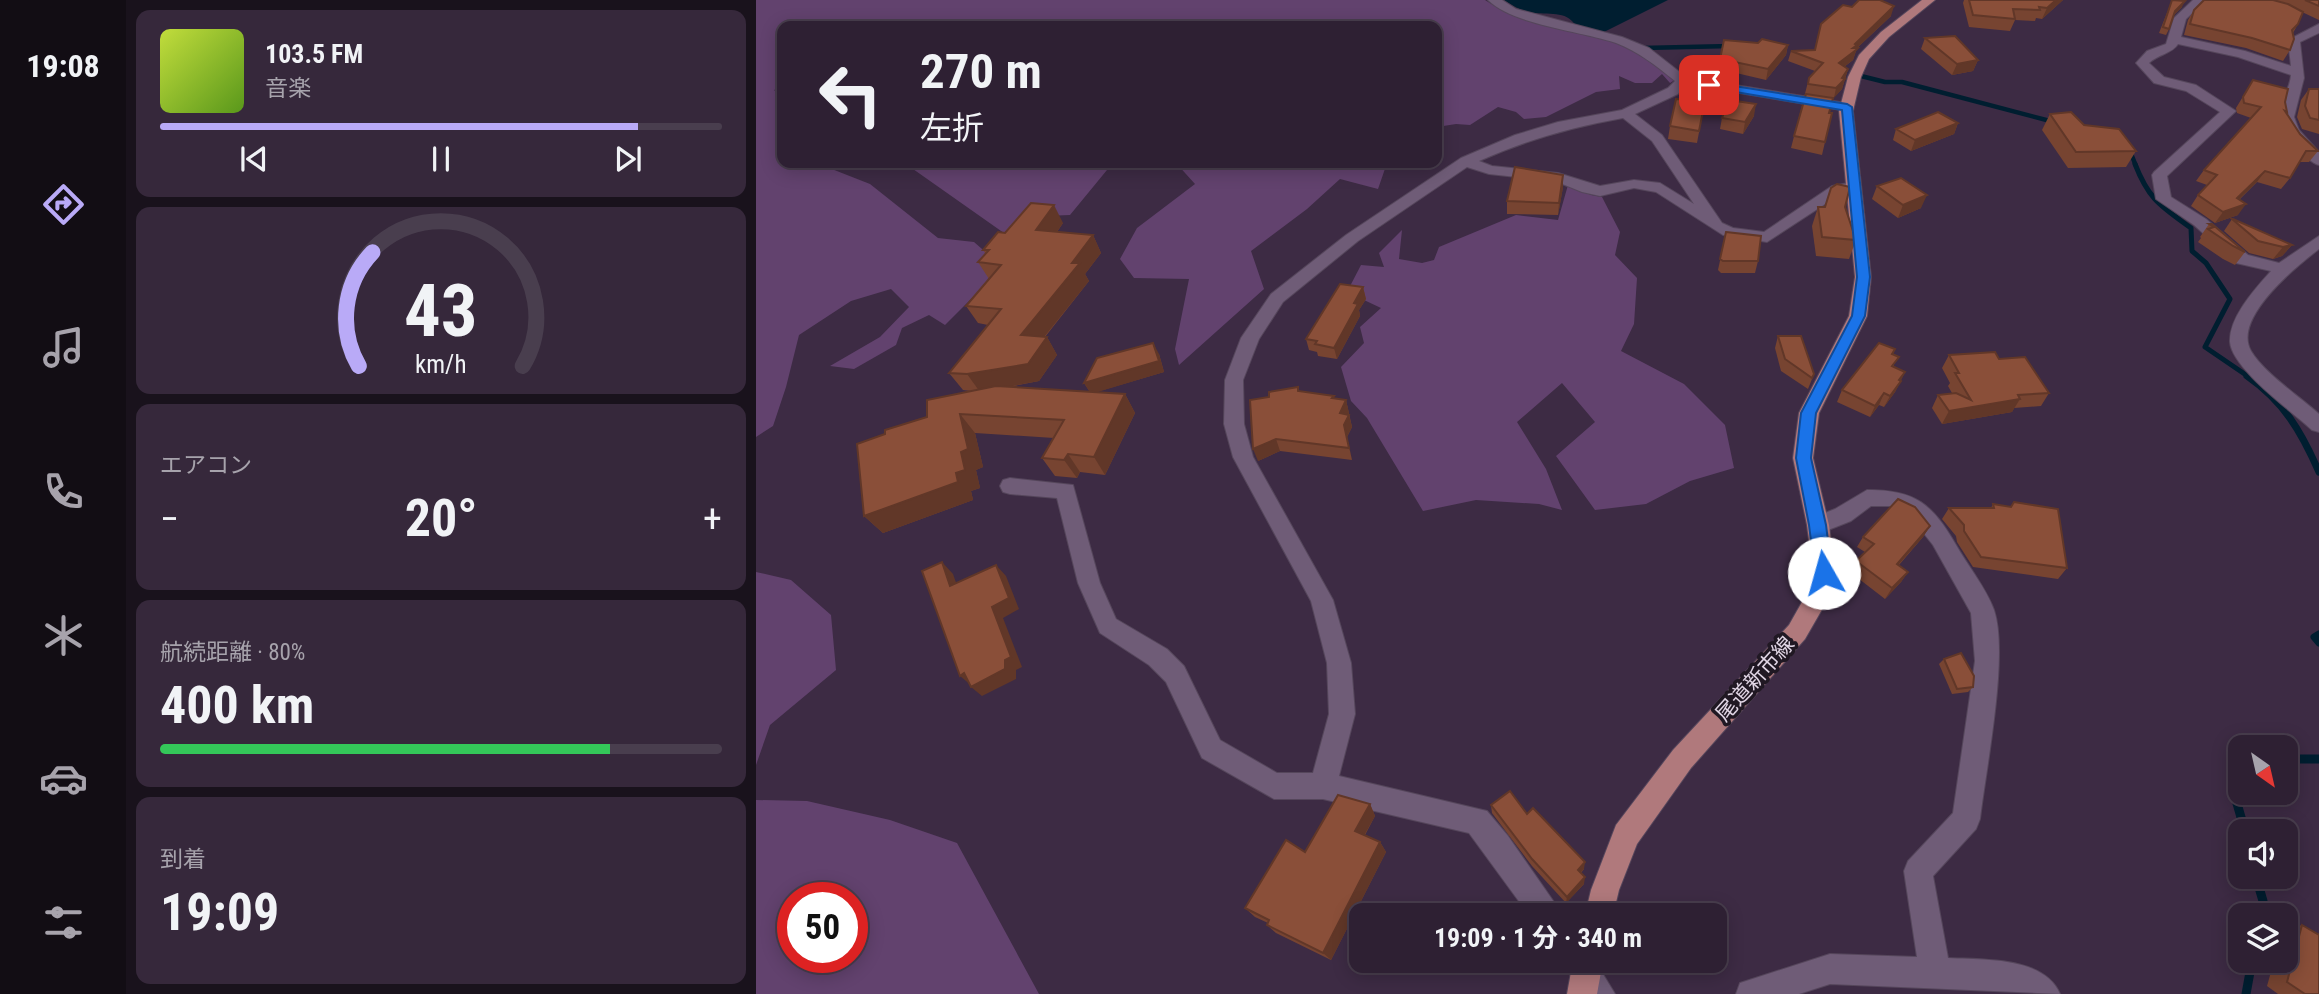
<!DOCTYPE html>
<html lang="ja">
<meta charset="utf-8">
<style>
:root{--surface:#2e2033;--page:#36283b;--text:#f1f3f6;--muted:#a7a3ac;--line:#493e4e;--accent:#b9aaf7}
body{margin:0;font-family:"Roboto Condensed","Noto Sans JP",sans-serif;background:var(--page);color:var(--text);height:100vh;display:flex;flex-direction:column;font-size:26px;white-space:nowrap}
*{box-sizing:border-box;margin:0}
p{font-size:23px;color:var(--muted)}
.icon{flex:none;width:38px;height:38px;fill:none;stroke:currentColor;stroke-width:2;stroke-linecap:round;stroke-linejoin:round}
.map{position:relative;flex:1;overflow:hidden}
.drawer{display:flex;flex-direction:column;gap:10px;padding:10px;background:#19121c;width:630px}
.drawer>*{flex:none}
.guide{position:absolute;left:21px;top:21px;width:665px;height:147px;border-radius:14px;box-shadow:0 4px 18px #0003,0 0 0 2px var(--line);background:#2e2033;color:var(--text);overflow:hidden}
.needle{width:46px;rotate:146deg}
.buttons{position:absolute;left:1472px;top:735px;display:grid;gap:14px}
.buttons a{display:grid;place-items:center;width:70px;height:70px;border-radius:14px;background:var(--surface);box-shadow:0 4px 18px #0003,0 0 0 2px var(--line);font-size:35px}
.speed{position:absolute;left:21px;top:882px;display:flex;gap:14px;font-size:35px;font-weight:700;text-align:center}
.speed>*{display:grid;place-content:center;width:91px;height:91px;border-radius:50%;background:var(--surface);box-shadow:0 4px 18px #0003,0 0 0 2px var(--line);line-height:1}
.speed .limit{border:10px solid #d22;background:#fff;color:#111}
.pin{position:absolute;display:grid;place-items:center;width:60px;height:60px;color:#fff;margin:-30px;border-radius:14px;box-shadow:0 4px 10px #0006}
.me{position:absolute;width:77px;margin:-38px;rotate:353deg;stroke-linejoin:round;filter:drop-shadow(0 0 5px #0008)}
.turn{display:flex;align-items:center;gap:24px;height:147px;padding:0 28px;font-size:32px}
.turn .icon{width:91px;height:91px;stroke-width:2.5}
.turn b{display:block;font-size:49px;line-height:60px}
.big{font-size:52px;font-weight:700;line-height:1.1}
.drawer .card{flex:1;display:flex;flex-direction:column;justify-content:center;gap:10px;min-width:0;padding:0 24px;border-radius:14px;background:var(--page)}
.drawer .dial{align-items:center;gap:0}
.dial svg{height:182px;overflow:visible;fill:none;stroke:var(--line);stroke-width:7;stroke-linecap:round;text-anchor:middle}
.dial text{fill:var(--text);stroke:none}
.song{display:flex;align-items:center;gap:21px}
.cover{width:84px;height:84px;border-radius:10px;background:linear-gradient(135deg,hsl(70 70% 55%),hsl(90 70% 35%))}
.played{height:7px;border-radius:4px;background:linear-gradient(90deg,var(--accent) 85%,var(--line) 85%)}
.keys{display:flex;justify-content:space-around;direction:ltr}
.heat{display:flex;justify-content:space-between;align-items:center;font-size:38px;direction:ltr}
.charge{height:10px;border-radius:5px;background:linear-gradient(90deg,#34c759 80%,var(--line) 0)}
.trip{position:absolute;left:593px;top:903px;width:378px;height:70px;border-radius:14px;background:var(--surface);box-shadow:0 4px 18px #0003,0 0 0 2px var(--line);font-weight:700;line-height:70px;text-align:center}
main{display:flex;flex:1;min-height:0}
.dock{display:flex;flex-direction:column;width:126px;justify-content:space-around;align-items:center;background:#120d14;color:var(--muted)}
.dock .icon{width:49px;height:49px}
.dock .current{color:var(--accent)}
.dock b{font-size:32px;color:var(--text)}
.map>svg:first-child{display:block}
</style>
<main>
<nav class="dock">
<b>19:08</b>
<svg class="icon current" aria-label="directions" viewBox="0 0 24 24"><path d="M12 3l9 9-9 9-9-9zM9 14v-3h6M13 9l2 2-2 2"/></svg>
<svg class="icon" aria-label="music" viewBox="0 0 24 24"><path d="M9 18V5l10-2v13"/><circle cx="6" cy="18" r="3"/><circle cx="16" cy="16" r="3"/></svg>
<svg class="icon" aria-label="phone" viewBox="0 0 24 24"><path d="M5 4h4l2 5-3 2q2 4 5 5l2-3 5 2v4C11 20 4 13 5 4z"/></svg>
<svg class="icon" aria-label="climate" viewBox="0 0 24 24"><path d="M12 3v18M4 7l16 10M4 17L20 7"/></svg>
<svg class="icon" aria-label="car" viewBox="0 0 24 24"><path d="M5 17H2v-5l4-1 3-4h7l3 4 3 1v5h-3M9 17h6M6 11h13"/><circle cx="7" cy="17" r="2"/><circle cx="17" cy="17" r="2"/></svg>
<svg class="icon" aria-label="filters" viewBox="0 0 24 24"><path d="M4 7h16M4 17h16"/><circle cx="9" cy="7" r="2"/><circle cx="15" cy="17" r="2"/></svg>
</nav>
<section class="drawer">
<div class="card">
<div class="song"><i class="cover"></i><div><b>103.5 FM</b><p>音楽</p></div></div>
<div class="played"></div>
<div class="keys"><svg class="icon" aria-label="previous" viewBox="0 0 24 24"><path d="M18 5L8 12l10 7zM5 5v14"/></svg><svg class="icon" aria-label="pause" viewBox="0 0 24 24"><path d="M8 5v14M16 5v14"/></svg><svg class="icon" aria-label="next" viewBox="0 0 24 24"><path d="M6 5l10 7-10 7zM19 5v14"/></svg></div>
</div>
<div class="card dial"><svg viewBox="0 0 100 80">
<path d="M14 69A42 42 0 1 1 86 69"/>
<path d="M14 69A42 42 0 0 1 20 19" stroke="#b9aaf7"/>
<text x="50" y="56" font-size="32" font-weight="700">43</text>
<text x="50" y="72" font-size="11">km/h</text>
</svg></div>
<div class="card"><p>エアコン</p>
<div class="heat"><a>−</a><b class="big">20°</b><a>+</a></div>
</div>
<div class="card"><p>航続距離 · 80%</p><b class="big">400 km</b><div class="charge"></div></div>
<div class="card"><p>到着</p><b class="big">19:09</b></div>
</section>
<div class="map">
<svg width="1563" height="994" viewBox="0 0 1563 994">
<rect width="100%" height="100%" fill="#3d2b44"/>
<g fill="#62426e" fill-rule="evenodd">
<path d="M0 0H729C768 26 821 28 864 43 876 47 886 56 897 61 909 67 917 66 925 76L914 83 906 74 896 83H879L863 76 864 89 840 92 790 117 768 119 760 112 742 107 714 125 700 124 681 127V26H26V87L18 90 26 97V141L23 157 26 158V163L63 164 114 184 182 238 218 242 241 262 229 285 189 325 173 315 146 328 140 345 98 369 74 366 124 337 153 307 135 289 95 301 43 335 30 387 17 426 0 437Z"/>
<polygon points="161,163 365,163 351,170 314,215 289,216 255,238 157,169"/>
<polygon points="420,163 631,163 622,189 584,179 551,209 495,251 508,289 423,365 419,349 433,279 378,278 364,259 381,228 439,184"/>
<polygon points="812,185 835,195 846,197 864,232 859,255 881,278 878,324 865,351 928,384 969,425 978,468 934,481 890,504 839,510 800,456 839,422 806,383 761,422 790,469 806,510 783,504 720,500 667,511 611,418 595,401 585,367 608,343 604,327 625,308 591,292 605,265 628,267 623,253 646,230 643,259 666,263 678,260 683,247 760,215 802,220"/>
<polygon points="0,572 35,580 75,615 80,670 14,725 0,765"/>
<path d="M0 800 51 801 134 820 201 843 283 994H0ZM37 898H96V957H37Z"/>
</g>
<path fill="#001e30" d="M748 0H912L848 32 822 29C812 10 796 15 778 13 767 12 757 6 748 0Z"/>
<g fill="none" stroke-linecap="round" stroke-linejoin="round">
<g stroke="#001e30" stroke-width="4.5">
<polyline points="886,48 975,46"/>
<polyline points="1105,76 1129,82 1146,82 1298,122"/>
<polyline points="1374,151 1380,166"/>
</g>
<path stroke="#001e30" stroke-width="5" d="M1379 164C1393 200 1405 206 1435 228L1436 251 1450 263 1474 299 1449 347 1493 377"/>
<g stroke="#001e30" stroke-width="7">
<path d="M1491 376C1528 402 1545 431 1563 472"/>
<polyline points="1563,634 1558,637 1563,643"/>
</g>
<g stroke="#001e30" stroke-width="9">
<polyline points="1530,759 1563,759"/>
<polyline points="1484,787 1480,800 1489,831"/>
<polyline points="1500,877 1507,901 1504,915"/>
<polyline points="1490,994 1496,961"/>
</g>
<g stroke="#55465b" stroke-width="2">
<g id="minor">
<path d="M732 0H746L760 9 866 37 893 48 930 77 1096 104V110L1091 111 929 84 922 94 879 114 906 135 966 223 977 228 1008 232 1076 186 1098 182 1105 186 1103 189 1086 193 1011 242 967 235 900 192 878 188 844 196 826 192 799 181 733 174 711 167 602 241 527 302 503 339 487 380 488 424 497 457 577 600 595 663 599 714 583 776 731 811 752 836 800 905 804 915H773L713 833 567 799H518L446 758 410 682 393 665 344 633 322 583 301 498 254 494 247 492 244 486 247 480 254 478 317 485 344 583 360 619 411 649 428 666 464 740 521 773H557L573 714 571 663 555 601 477 457 468 424 469 380 485 338 515 294 590 235 705 158 759 135 802 122 866 110 912 88 919 81C899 65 883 52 860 43 825 31 757 25 732 0ZM867 118 896 141 938 204 904 183 878 180 844 186 802 173 736 166 723 161C770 140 816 127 867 118Z"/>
<path d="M1437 0H1450L1430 19 1425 37 1489 51 1535 66 1532 40 1563 24V33L1544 42 1548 78 1538 117 1543 130 1563 152V165C1550 162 1523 127 1524 113 1525 100 1534 88 1535 75L1482 57 1422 44C1417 53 1401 55 1393 63L1408 77 1440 85 1480 111 1411 176 1415 197 1450 219 1492 255 1523 263 1563 236V249C1541 266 1476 318 1495 351 1508 373 1543 396 1563 414V432L1556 430C1537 412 1476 369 1474 342 1473 317 1499 289 1515 271L1480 263 1438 225 1400 199 1396 175 1398 172 1464 112 1430 91 1398 83 1380 63 1391 51 1410 44 1418 18Z"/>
<path d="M1111 490C1160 490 1176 504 1200 545 1212 566 1230 588 1238 610 1253 655 1230 768 1224 819L1220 829 1177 876 1192 958C1226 960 1288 956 1304 994L1074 984 1043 994H980L984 983 1074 954 1161 957 1148 871 1152 861 1197 813 1219 661 1215 613 1177 545 1154 516 1135 506H1115L1095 521 1062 534 1054 531 1051 525 1054 519 1079 509Z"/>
<polygon points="806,961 839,961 859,994 826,994"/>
</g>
</g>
<g stroke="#55465b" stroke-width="2">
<g id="major">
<polygon points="1166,0 1179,0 1133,37 1113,59 1105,77 1097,111 1115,277 1111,316 1063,413 1057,458 1073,525 1079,573 1068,606 1049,639 935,768 881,844 863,890 857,915 829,915 835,890 860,825 917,750 1033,625 1046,602 1057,573 1051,525 1037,458 1043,413 1093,316 1099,277 1083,111 1092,77 1103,55 1125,32"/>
<polygon points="817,961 847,961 841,994 811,994"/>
</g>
</g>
<use href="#minor" fill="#6f5c77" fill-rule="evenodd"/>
<use href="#major" fill="#b0797c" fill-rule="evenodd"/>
</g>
<g fill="#774431">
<polygon points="1208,0 1307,0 1286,19 1280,18 1279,21 1259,20 1254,31 1213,27 1207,3"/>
<polygon points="1416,0 1426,7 1418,15 1413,29 1410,35 1403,33"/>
<polygon points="1448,0 1563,0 1563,20 1546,12 1542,24 1537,33 1534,50 1527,61 1490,48 1428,35 1432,20 1438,10"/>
<polygon points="1096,7 1135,16 1101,48 1097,60 1088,67 1092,69 1086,89 1077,98 1073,113 1069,142 1066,155 1035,148 1053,78 1059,71 1032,61 1035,51 1059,50"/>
<polygon points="1169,38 1222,60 1217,71 1196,75 1165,49"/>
<polygon points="968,40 1002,43 1032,45 1030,55 1010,80 963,69"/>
<polygon points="1497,80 1529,102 1531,112 1530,113 1544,134 1562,151 1553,162 1543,162 1534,178 1525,189 1501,182 1483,200 1482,215 1459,223 1435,206 1442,195 1451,185 1440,181 1448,170 1495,118 1481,113 1480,108"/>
<polygon points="1553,89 1563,89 1563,134 1546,129 1541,117 1545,100"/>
<polygon points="949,101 941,143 912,139 914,126"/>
<polygon points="1294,114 1328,125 1380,151 1370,167 1312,168 1286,130"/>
<polygon points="998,116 987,134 964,129 966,118"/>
<polygon points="1202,123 1198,134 1155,151 1137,140 1140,129"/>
<polygon points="1121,186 1165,208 1142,218 1116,199"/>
<polygon points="807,187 802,215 751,214 751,201"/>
<polygon points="1062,207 1089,207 1100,240 1093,259 1060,256 1056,226"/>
<polygon points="1476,219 1536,245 1526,256 1517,259 1493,253 1468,231"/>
<polygon points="307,223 301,232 337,235 345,253 329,274 333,281 289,337 291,337 301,355 283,381 253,387 334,392 328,383 403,354 408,372 340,392 369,394 379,413 349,475 324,472 321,478 299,476 286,458 298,438 219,433 227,467 220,470 224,488 215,491 217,500 127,533 108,516 129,434 171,417 215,391 207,390 193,373 232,325 222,323 210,306 233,279 222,262 230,254 227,250 249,233"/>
<polygon points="1453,224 1489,252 1479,265 1467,259 1442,242 1445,238 1444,237"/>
<polygon points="970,232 1002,261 999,273 965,273 962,270"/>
<polygon points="607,287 610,299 603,310 604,316 581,359 562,356 561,352 553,350 550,339"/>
<polygon points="1022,336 1058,374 1052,389 1025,371 1019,348"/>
<polygon points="1139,349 1137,354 1138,367 1149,372 1139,392 1128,407 1123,405 1114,417 1081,402 1086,390"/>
<polygon points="1193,355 1243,359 1293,393 1285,406 1258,408 1256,412 1186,424 1176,408 1182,395 1196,393 1192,386 1194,383 1186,368"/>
<polygon points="543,391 590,400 596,427 591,437 596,460 524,451 502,461"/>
<polygon points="1258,502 1311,568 1302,579 1217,567 1201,542 1200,536 1186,519 1193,508 1235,508 1237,504 1255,507"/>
<polygon points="1174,526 1167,537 1143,565 1152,572 1145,582 1129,599 1094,572 1100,561 1109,552 1101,547 1107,537"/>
<polygon points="1188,659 1217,687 1212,692 1196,694 1183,664"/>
<polygon points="614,804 619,816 609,835 624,842 630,852 575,960 520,933 511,925 512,923 499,917 489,908 549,852"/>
<polygon points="735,805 828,869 825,873 828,884 810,903 776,866 736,813"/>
<polygon points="1546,925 1563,994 1522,994 1511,986 1518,961 1530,961 1530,930"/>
</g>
<g fill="#613728">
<polygon points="1300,0 1307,0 1286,19 1291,8"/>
<polygon points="1429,1 1426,7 1415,17 1419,11"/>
<polygon points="1138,6 1135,16 1101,48 1097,60 1080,73 1083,63 1099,44"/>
<polygon points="1032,45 1030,55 1010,80 1012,69"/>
<polygon points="1222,60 1217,71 1196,75 1201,64"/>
<polygon points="1092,69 1086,89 1078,98 1080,88 1086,78"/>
<polygon points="1000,104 998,116 987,134 989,122"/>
<polygon points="1202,123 1198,134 1155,151 1159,140"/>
<polygon points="1509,171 1501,182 1473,209 1481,198"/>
<polygon points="807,175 807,187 802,215 803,203"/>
<polygon points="1171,195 1165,208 1142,218 1147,205"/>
<polygon points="1490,204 1482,215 1459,223 1467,212"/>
<polygon points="298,205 307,223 290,248 280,230"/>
<polygon points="337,235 345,253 329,274 333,281 276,352 265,335 316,263"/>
<polygon points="1536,245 1526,256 1517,259 1527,247"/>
<polygon points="607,287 610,299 603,310 604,316 581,359 578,348 598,303"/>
<polygon points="291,337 301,355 283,381 224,392 211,374"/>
<polygon points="397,343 403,354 408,372 335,394 328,383"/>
<polygon points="1149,372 1139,392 1128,407 1134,396"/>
<polygon points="1128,393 1123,405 1114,417 1119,406"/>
<polygon points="369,394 379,413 349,475 338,457"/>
<polygon points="1264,399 1256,412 1186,424 1193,411"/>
<polygon points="590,400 593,413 587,426 584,413"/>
<polygon points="204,414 219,433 227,467 220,470 224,488 215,491 217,500 127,533 108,516 200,473"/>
<polygon points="593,415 596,427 591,437 596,460 588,425"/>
<polygon points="520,439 524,451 502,461 497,449"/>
<polygon points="312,454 324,472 321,478 308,460"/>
<polygon points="1174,526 1167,537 1134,574 1141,564"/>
<polygon points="186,562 197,574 205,597 194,586"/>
<polygon points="240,565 250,576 263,609 247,618 266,667 260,670 260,679 226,696 215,687"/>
<polygon points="1152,572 1145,582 1129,599 1136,588"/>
<polygon points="208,673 216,686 204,676"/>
<polygon points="614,804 619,816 605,841 599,831"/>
<polygon points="624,842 630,852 575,960 567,953"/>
<polygon points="829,862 828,869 821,876 822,870"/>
<polygon points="829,877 828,884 810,903 811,897"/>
</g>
<g fill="#8a4f39" stroke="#613728" stroke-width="2">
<polygon points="1103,0 1124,0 1138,6 1099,44 1101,45 1097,48 1102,48 1100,50 1083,63 1092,69 1086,78 1089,79 1080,88 1052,84 1053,78 1067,63 1035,51 1059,50 1065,24 1087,5 1096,7"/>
<polygon points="1213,0 1300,0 1291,8 1283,7 1284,10 1257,9 1259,19 1217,15"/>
<polygon points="1416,0 1429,1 1419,11 1413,29 1407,27"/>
<polygon points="1448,0 1517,0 1532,4 1547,12 1542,24 1536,30 1538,39 1534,50 1496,38 1434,24 1438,10"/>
<polygon points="1549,0 1563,0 1563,6"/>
<polygon points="1199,36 1222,60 1201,64 1169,38"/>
<polygon points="1006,39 1032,45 1012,69 964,59 968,40 1002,43"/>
<polygon points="1497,80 1532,89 1529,102 1531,112 1529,111 1544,134 1562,151 1550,151 1534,178 1509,171 1481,198 1490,204 1467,212 1442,195 1461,175 1448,170 1505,107 1488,103 1487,97"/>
<polygon points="1553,89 1563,89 1563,120 1554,118 1549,106"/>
<polygon points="1050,94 1077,98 1073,113 1076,113 1069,142 1038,136"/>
<polygon points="920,99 949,101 943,131 914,126"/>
<polygon points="973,100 1000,104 989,122 966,118"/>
<polygon points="1182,112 1202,123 1159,140 1140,129"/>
<polygon points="1315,112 1328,125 1363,129 1380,151 1320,152 1294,114"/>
<polygon points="759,167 807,175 803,203 751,201"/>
<polygon points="1145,178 1171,195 1147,205 1121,186"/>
<polygon points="1081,184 1094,187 1089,207 1100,240 1066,237 1062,207 1069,207 1075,188"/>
<polygon points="275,203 298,205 280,230 337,235 316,263 324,263 265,335 291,337 272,364 211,374 193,373 245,309 210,306 245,265 222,262 233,250 227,250 242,232 249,233"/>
<polygon points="1476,219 1477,219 1536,245 1527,247 1502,241"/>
<polygon points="1453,224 1456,224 1489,252 1477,246 1452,229 1458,227"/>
<polygon points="970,232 1005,236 1002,261 967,261 964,259"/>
<polygon points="584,284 607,287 598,303 602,304 578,348 559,344 561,341 550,339"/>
<polygon points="1022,336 1045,336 1058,374 1056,378 1029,359"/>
<polygon points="397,343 403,361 328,383 341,358"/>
<polygon points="1123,343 1139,349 1136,354 1143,357 1136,366 1149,372 1143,380 1145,381 1134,396 1128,393 1119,406 1086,390"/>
<polygon points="1239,352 1243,359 1269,357 1293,393 1262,395 1264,399 1193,411 1182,395 1200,393 1215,400 1199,373 1203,373 1193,355"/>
<polygon points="240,386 369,394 338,457 312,454 308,460 286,458 308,420 204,414 212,449 205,452 209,470 200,473 202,482 108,516 101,444 129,434 129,430 171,417 171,400"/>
<polygon points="542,387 542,391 578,396 576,398 590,400 584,413 593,415 588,425 593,448 520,439 497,449 494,400 513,397 513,392"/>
<polygon points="1142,499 1159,507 1174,526 1141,564 1152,572 1136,588 1100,561 1118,544 1107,537"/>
<polygon points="1258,502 1302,509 1311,568 1225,557 1208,531 1208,525 1193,508 1238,508 1237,504 1255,507"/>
<polygon points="186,562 194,586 240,565 253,598 236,607 255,657 249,660 249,669 215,687 208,673 204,676 166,571"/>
<polygon points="1205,653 1218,676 1217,687 1201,689 1188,659"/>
<polygon points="754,791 771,814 777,808 829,862 822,870 829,877 811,897 776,859 735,805"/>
<polygon points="582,795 614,804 599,831 624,842 567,953 511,925 513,920 489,908 530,840 549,852"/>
<polygon points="1546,925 1563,935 1563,994 1549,994 1531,982"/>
</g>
<polygon fill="#1a73e8" stroke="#114b97" stroke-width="2" points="953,82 1091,104 1096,107 1114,277 1109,316 1060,413 1055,458 1070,525 1076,573 1074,579 1068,581 1062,579 1059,573 1053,525 1040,458 1045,413 1096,316 1101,277 1086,110 950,87 950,83"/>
<g text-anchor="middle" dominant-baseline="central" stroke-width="7" stroke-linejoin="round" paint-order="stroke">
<g font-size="21" fill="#e1d6e5" stroke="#201823">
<text transform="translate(999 679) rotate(-48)">尾道新市線</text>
</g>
</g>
</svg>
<div class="buttons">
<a><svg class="needle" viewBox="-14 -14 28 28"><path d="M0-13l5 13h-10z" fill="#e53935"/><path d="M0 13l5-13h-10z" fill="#a7a3ac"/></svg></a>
<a><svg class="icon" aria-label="sound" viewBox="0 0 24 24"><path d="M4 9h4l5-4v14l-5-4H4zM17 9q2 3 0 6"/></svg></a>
<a><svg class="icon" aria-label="layers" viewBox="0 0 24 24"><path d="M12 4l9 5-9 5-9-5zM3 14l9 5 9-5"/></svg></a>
</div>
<div class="speed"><div class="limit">50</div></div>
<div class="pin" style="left:953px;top:85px;background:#d93025"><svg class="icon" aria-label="arrive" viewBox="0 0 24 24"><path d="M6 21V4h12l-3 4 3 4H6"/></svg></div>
<svg class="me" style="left:1068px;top:573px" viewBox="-20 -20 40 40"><circle r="19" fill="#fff"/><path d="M0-13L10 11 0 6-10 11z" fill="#1a73e8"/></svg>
<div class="trip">19:09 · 1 分 · 340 m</div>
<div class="guide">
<div class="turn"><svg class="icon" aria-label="left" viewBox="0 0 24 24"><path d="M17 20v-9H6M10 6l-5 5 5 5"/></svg><div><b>270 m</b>左折</div></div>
</div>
</div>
</main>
